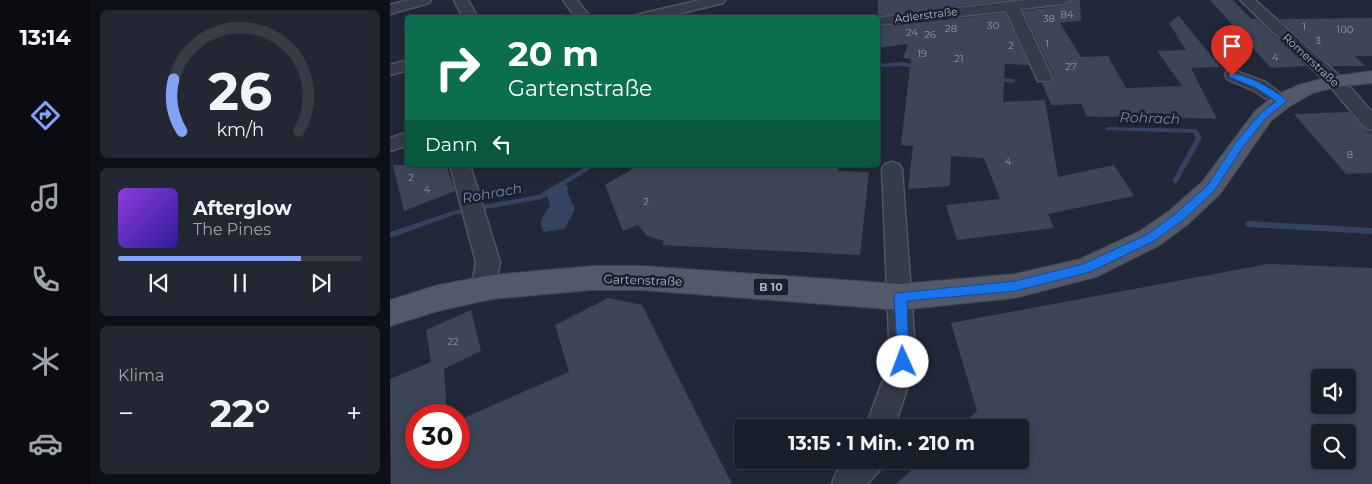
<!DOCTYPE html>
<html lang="de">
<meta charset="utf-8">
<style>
:root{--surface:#191e2b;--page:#222733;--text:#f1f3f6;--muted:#9fa2a9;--line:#373c47;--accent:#82a2f8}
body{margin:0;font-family:Montserrat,sans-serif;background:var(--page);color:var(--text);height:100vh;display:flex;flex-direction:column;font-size:19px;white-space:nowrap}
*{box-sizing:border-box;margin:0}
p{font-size:16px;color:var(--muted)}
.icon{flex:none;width:28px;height:28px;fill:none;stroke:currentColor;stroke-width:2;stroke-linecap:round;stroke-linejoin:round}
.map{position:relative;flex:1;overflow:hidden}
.details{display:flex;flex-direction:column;gap:10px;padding:10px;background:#0e1018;width:300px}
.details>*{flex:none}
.top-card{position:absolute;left:15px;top:15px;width:475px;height:152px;border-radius:5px;box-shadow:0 2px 12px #0003,0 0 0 1px var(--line);background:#0b6e4f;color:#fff;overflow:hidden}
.controls{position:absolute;left:921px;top:369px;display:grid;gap:10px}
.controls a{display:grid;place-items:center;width:45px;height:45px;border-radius:5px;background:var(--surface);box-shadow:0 2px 12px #0003,0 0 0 1px var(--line);font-size:25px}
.speed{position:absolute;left:15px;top:404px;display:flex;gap:10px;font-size:25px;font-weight:700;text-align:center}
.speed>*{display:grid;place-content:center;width:65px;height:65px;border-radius:50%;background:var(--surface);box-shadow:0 2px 12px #0003,0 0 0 1px var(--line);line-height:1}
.speed .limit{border:8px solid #d22;background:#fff;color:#111}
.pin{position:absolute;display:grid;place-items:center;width:42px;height:42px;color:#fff;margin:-51px -21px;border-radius:50% 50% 50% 0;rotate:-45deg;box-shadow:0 0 5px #0007}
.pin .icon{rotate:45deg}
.me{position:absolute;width:55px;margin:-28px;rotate:358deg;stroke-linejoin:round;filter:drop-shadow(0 0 4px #0008)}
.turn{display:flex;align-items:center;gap:18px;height:105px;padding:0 20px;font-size:22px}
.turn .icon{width:65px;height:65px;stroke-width:2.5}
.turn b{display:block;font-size:35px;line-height:42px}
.then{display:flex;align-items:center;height:48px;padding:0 20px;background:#0003;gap:10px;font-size:19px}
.big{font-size:38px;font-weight:700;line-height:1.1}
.details .widget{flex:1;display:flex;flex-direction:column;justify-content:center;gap:8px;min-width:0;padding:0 18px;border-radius:8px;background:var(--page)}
.details .dial{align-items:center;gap:0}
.dial svg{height:130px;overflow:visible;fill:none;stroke:var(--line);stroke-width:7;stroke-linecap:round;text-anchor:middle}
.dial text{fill:var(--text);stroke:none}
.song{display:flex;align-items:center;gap:15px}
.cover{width:60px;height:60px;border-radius:8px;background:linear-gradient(135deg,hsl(270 70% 55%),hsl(250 70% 35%))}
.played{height:5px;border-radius:2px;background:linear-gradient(90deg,var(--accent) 75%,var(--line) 75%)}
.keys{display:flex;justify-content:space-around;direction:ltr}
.heat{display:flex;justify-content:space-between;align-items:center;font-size:28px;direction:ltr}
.trip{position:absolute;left:344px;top:419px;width:295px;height:50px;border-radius:5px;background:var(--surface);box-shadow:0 2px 12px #0003,0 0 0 1px var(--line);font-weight:700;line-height:50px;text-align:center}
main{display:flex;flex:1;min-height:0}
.menu{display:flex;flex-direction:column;width:90px;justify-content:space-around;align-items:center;background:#0a0c11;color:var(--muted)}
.menu .icon{width:35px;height:35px}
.menu .current{color:var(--accent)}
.menu b{font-size:22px;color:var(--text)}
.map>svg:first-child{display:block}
</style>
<main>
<nav class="menu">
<b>13:14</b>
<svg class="icon current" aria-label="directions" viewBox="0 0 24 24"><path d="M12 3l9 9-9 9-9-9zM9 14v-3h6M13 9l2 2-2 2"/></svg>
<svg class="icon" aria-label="music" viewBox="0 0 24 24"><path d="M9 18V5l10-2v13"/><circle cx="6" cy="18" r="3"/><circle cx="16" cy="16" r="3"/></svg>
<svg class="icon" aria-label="phone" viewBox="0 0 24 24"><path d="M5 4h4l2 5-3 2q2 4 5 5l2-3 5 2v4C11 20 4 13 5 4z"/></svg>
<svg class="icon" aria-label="climate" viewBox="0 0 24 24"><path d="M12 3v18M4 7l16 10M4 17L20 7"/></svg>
<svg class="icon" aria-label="car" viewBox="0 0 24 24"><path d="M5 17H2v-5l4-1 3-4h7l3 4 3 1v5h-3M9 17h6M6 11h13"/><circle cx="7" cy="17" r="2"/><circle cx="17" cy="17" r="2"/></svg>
</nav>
<section class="details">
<div class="widget dial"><svg viewBox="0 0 100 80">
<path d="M14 69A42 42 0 1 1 86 69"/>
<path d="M14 69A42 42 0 0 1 9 37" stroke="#82a2f8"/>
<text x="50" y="56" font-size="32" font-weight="700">26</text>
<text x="50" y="72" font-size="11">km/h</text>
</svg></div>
<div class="widget">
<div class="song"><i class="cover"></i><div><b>Afterglow</b><p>The Pines</p></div></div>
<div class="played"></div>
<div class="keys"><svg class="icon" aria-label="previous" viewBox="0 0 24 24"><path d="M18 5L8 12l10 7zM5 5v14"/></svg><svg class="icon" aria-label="pause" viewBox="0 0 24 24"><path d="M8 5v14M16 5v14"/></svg><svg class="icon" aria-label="next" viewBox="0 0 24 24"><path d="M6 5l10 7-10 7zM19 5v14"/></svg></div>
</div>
<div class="widget"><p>Klima</p>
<div class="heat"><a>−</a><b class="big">22°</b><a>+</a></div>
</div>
</section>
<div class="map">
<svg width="982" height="484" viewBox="0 0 982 484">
<rect width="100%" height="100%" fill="#212839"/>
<path fill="#354260" d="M170 184 178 186 177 192 185 209 175 229 154 232C147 222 154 215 160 206L156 193Z"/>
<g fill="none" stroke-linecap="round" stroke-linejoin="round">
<g fill="#354260" fill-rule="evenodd">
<polygon points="512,62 529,65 532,67 529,69 512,66 488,67 488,64"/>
<polygon points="606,77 623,79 626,81 623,83 604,80 603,79"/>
<polygon points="718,127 805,129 807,130 812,138 787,183 785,183 782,181 806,138 803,133 716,130 715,129"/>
<polygon points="199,165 207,165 152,199 67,214 0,238 0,232 66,210 148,195"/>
<polygon points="858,221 982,228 982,234 858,227 855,224"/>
</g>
</g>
<g fill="#3d4659" fill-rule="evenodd">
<polygon points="488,0 619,0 488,16"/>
<polygon points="682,0 690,0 691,21 670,23 691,57 718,56 736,88 792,86 767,51 796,50 779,23 789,16 830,67 801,68 827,119 748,116 707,117 697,116 691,104 661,105 652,83 660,83 664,76 633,11 673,6"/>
<polygon points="820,0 843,0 861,19 867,19 916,66 881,68"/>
<polygon points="615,13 639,65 615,64 613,102 655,100 668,177 724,165 744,196 658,214 664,228 567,240 556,205 610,199 594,158 561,156 560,186 518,189 523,146 511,145 521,59 513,58 518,44 488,48 488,27"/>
<polygon points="982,18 982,56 965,56 975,66 941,66 889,19"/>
<polygon points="959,112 974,129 982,134 982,173 956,174 904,114"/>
<polygon points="3,165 56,165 65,191 14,211"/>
<polygon points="249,165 449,165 448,171 479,172 470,255 272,245 274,241 257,236 248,225 233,231 215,185"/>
<path d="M878 264 982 268V484H506L533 460H630V428H569L587 411 561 323ZM930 378H958V405H930ZM930 432H958V460H930Z"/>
<polygon points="218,298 252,305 342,484 1,484 0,379 41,362 36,330 81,310 91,351 54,369 57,415 26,415 26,458 69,458 69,420 179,372 165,325"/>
</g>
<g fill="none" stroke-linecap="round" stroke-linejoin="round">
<g stroke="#4f5564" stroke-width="3">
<g id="street">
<polygon points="19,0 41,0 39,3 0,14 0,5"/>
<polygon points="64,0 78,0 88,18 73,18"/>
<polygon points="173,0 187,0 201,18 186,18"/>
<polygon points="310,0 335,0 333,3 272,18 244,18 246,15"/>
<polygon points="635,0 680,0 673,4 630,9 662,77 660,81 648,81 646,77 616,11 488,25 488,18 484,18"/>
<polygon points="850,0 865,0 951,77 982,112 982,130 975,128 939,85"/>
<polygon points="18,60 18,70 0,75 0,65"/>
<polygon points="843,70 875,82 901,101 898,105 886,105 863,90 837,79 835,75 837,71"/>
<polygon points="18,132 18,145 0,151 0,138"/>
<polygon points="502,162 509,164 512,169 526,362 504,428 475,428 500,362 492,169 495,164"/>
<polygon points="60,165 80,165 110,262 105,289 102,296 93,299 84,296 81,289 86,262"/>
<polygon points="458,460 493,460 489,471 477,484 442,484 446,473"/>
</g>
</g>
<g stroke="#3e4453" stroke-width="2">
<polygon id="primary" points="982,71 982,83 946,87 923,93 900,106 881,121 830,194 797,225 770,245 706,277 625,298 510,310 252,290 202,290 102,299 48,311 0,326 0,300 48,285 102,275 202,266 252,266 510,284 625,274 690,259 750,231 779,211 812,182 865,111 884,96 909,85 938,77"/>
</g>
<use href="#street" fill="#353b49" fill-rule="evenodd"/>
<use href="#primary" fill="#52596a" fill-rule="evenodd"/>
</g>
<path fill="#1a73e8" stroke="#114b97" d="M839 74C854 72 887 91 897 101L876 118 853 147 824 191 792 221 764 241 700 272 625 291 517 301 519 362 517 367 513 369 508 367 504 297 506 293 625 281 693 264 756 235 784 215 817 186 846 142 870 114 886 101 866 88 839 77Z"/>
<g text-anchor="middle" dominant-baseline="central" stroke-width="5" stroke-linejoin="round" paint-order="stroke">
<g font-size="10" fill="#9299ab">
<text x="677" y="14">84</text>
<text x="659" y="18">38</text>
<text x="603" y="25">30</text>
<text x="914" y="26">1</text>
<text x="561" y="28">28</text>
<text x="955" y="29">100</text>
<text x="522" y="32">24</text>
<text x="540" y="34">26</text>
<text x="928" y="40">3</text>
<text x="657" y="43">1</text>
<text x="621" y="45">2</text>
<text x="532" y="53">19</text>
<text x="885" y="57">4</text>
<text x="569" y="58">21</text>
<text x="681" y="66">27</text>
<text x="960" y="154">8</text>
<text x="618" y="161">4</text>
<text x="21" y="177">2</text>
<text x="37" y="189">4</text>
<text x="256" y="201">2</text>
<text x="63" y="341">22</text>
</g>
<g font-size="11" fill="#afb5c6" stroke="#1a202e">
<text transform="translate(536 15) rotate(-7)">Adlerstraße</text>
<text transform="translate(921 60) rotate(43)">Römerstraße</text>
</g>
<rect fill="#1a202e" stroke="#828898" stroke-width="1" x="363.5" y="278.5" width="35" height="17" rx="4"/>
<g font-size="11" font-weight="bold" fill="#afb5c6">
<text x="381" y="287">B 10</text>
</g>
<g font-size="12" fill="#afb5c6" stroke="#1a202e">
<text transform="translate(253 280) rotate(2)">Gartenstraße</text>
</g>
<g font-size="14" font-style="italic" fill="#7788ae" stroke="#1a202e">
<text transform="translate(760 118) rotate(2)">Rohrach</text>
<text transform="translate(102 193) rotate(-10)">Rohrach</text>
</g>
</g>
</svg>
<div class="controls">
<a><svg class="icon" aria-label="sound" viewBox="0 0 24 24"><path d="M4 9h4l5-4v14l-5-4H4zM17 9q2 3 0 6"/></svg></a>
<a><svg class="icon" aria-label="search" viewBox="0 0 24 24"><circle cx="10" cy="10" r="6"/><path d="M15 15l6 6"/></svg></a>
</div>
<div class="speed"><div class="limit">30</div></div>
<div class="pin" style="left:842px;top:76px;background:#d93025"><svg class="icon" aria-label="arrive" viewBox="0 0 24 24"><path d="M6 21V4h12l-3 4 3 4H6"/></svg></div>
<svg class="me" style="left:513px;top:362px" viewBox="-20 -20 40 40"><circle r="19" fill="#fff"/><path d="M0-13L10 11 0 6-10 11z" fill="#1a73e8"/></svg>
<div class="trip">13:15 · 1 Min. · 210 m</div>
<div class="top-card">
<div class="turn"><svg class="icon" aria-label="right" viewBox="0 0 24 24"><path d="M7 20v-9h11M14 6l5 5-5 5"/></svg><div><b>20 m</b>Gartenstraße</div></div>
<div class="then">Dann<svg class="icon" aria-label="left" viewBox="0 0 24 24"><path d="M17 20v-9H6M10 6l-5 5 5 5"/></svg></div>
</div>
</div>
</main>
